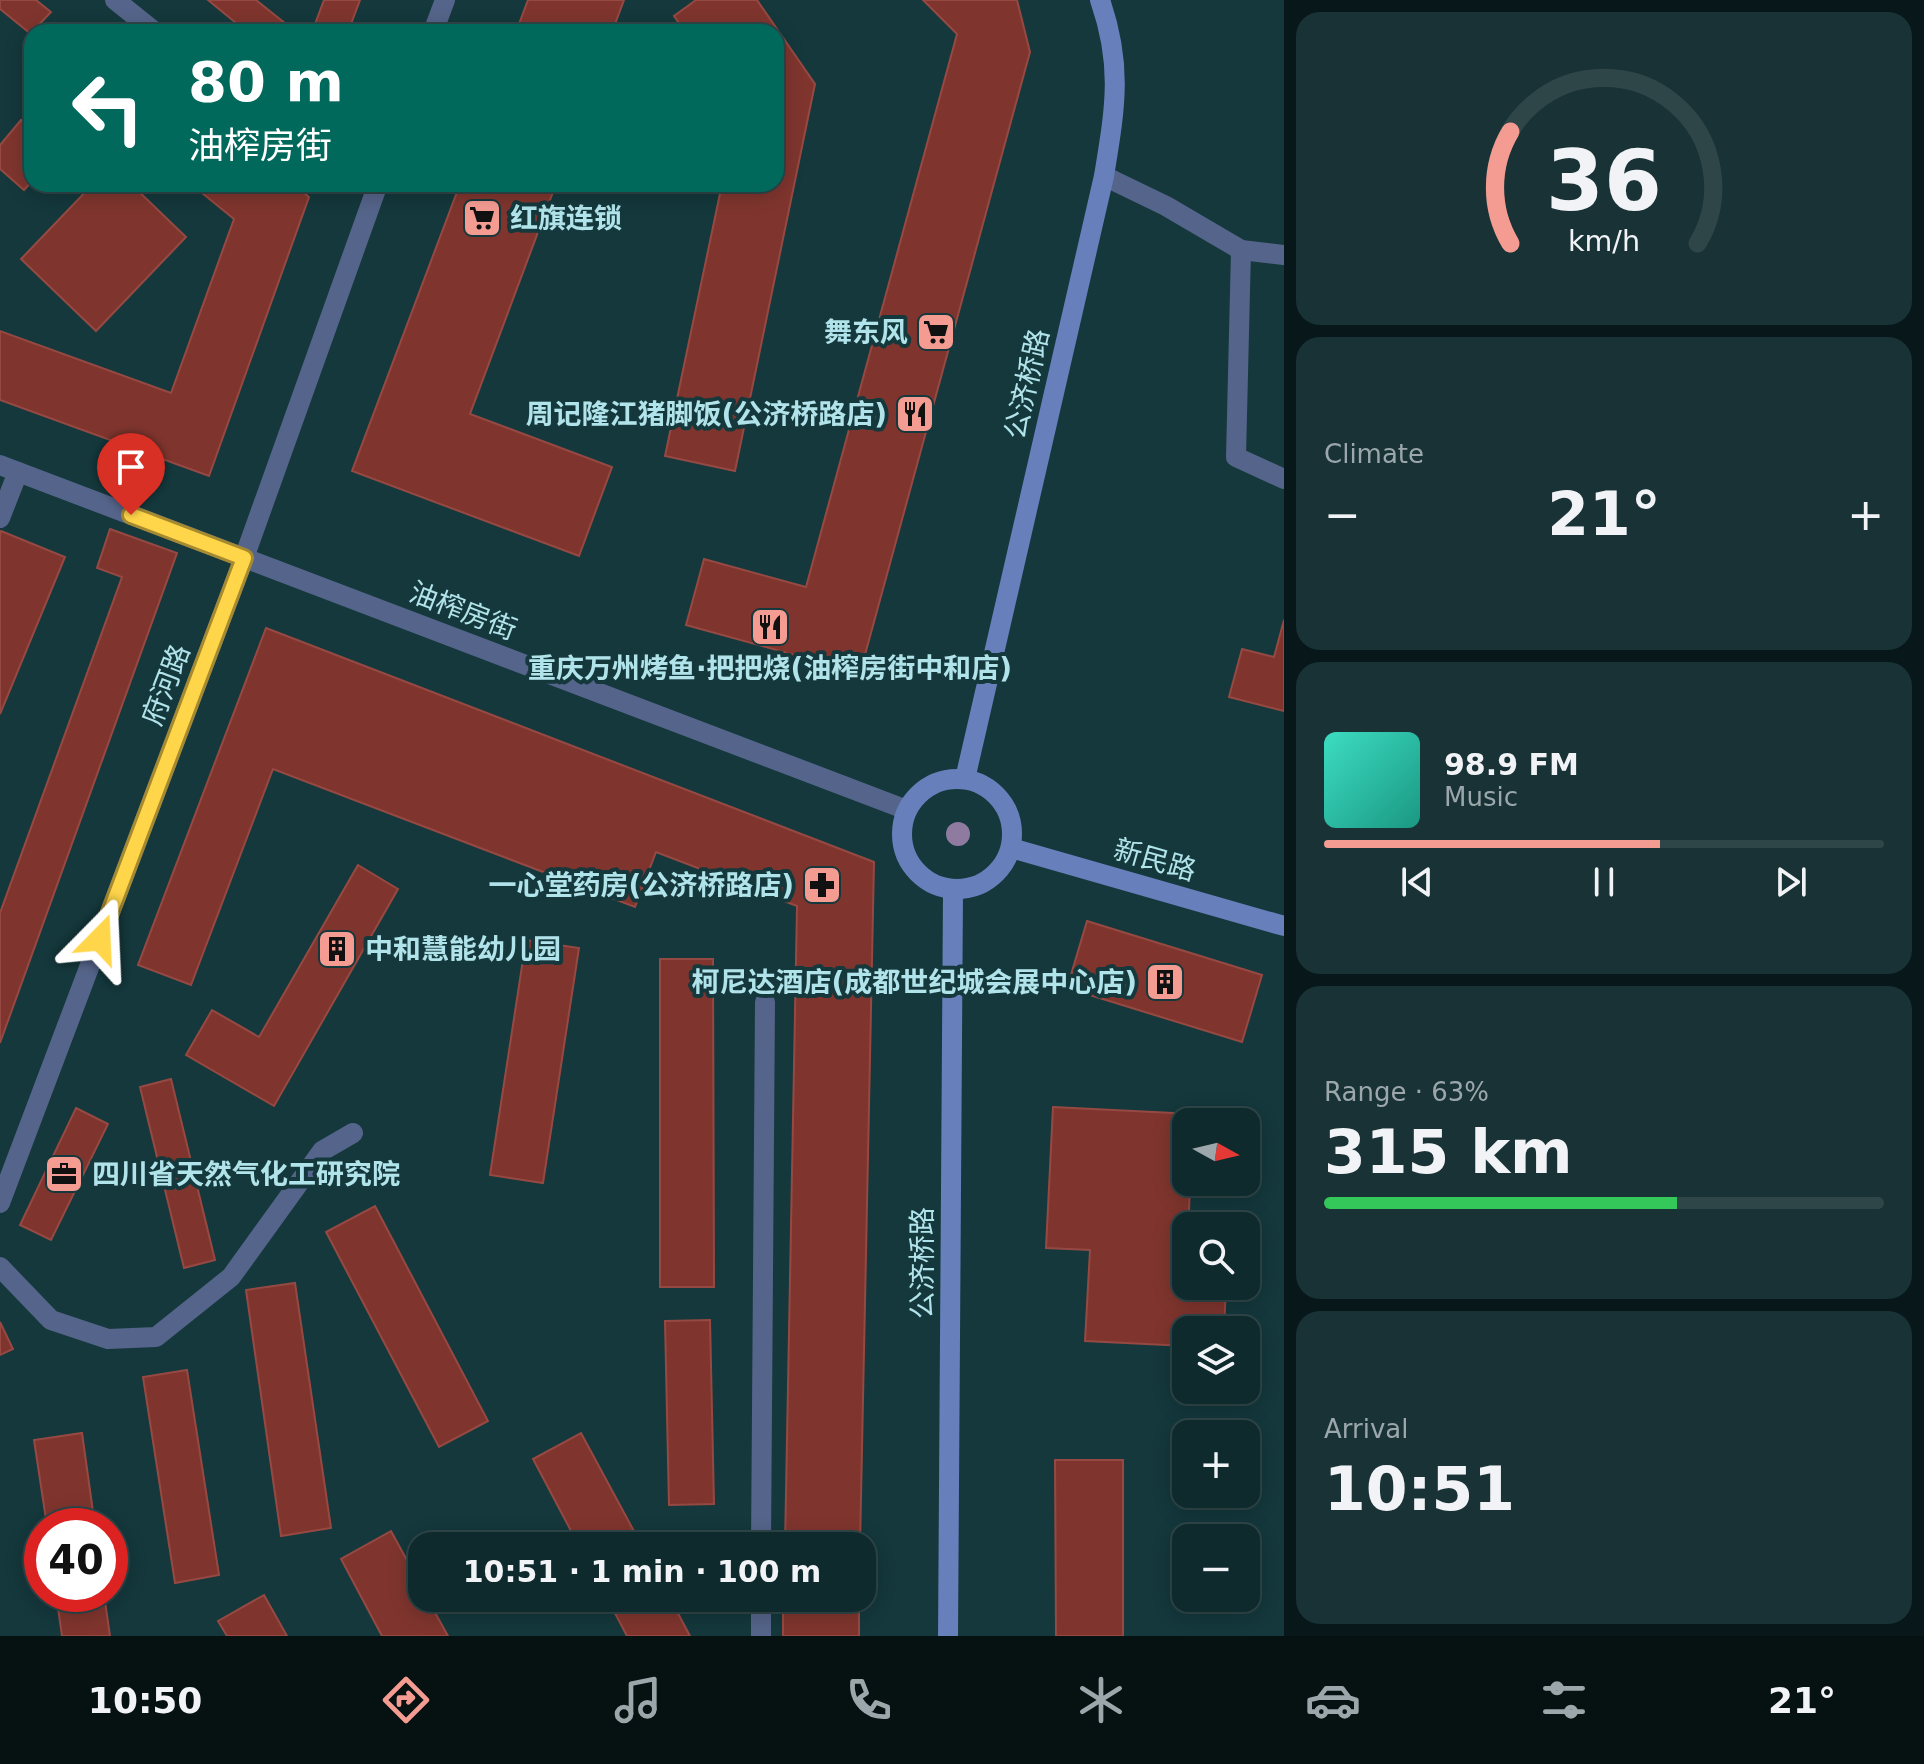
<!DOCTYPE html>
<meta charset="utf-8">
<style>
:root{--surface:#0f2a2d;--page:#183235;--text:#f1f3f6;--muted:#9ba7aa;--line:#2f4649;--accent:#f59c92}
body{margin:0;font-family:"DejaVu Sans","Noto Sans SC",sans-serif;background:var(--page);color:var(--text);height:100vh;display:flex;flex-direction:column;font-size:30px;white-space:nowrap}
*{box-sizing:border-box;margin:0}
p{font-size:26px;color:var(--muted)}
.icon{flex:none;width:44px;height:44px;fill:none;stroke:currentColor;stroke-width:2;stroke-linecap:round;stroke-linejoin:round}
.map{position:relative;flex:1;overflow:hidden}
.drawer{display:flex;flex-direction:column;gap:12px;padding:12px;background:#081719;width:640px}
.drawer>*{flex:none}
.banner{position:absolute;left:24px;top:24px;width:760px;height:168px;border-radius:24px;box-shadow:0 4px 20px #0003,0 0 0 2px var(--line);background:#00695c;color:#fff;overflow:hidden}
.needle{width:52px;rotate:98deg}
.buttons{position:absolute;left:1172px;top:1108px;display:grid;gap:16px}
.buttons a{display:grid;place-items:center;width:88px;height:88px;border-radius:16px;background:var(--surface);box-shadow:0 4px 20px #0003,0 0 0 2px var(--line);font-size:40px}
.speed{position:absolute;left:24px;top:1508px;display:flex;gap:16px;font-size:40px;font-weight:700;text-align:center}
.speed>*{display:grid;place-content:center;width:104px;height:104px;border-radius:50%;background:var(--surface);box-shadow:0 4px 20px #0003,0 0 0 2px var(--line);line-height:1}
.speed .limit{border:12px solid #d22;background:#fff;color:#111}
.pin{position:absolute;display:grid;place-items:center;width:68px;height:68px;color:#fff;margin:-82px -34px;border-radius:50% 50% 50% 0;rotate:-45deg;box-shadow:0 0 8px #0007}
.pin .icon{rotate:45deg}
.me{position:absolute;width:88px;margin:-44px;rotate:21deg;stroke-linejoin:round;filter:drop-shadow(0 0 6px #0008)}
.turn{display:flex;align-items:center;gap:28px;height:168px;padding:0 32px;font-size:36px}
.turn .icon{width:104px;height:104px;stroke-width:2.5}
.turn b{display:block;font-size:56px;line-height:68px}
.big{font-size:60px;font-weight:800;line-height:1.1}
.drawer .card{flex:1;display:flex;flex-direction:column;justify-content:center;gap:12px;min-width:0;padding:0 28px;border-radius:24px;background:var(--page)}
.drawer .dial{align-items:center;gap:0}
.dial svg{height:208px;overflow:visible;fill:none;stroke:var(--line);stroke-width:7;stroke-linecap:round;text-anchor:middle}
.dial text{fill:var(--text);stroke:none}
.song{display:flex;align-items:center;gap:24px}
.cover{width:96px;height:96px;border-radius:12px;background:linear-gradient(135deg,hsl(170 70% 55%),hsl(170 70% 35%))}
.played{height:8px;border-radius:4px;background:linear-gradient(90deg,var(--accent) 60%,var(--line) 60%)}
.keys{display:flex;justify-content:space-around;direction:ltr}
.heat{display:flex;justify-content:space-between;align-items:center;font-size:44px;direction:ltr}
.charge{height:12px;border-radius:6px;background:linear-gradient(90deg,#34c759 63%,var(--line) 0)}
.trip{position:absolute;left:408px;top:1532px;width:468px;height:80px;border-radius:24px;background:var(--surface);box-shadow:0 4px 20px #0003,0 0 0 2px var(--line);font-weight:800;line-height:80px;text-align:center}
.tab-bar{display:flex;height:128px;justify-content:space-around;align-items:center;background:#061112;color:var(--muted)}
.tab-bar .icon{width:56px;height:56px}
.tab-bar .active{color:var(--accent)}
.tab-bar b{font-size:36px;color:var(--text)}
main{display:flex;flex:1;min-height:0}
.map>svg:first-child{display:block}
</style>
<main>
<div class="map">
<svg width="1284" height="1636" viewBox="0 0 1284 1636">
<rect width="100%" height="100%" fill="#14383c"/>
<g fill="#7f352e" stroke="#964942" stroke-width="2">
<polygon points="0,0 36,0 51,12 32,32 32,35 0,9"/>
<polygon points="208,0 256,0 296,32 247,32"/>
<polygon points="324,0 360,0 348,32 312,32"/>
<polygon points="528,0 624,0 612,32 516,32"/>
<polygon points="696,0 757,0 815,84 735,471 665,456 722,184 776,184 776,32 685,32 674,16"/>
<polygon points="923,0 1017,0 1030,52 860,673 686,625 704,559 806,587 957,34"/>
<polygon points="21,120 32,130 32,181 24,190 0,169 0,145"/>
<polygon points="93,184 131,184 186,237 96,331 21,259"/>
<polygon points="191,184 293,184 309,197 209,476 0,400 0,331 171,393 234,219"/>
<polygon points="460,184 556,184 470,414 612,467 579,556 352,471"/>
<polygon points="110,529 177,553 0,1043 0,913 122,577 97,568"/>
<polygon points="1,531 65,557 0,714 0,533"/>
<polygon points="1284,620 1284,711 1229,697 1242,649 1274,657"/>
<polygon points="266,628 874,862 860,1546 785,1546 797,906 656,852 635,907 273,769 191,985 138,965"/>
<polygon points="358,865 398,889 274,1106 186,1055 212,1010 259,1037"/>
<polygon points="1087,921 1262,975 1242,1042 1067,988"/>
<polygon points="526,940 579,948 543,1183 490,1175"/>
<polygon points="660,959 713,959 714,1287 660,1287"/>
<polygon points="171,1079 215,1260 184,1268 140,1087"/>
<polygon points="1053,1107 1193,1114 1193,1122 1186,1122 1186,1182 1190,1182 1189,1213 1230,1215 1229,1226 1186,1226 1186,1286 1226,1286 1224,1330 1186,1330 1186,1346 1085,1341 1090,1250 1046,1248"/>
<polygon points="76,1108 108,1124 51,1240 20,1225"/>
<polygon points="375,1206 488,1421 439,1447 326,1232"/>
<polygon points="295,1283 331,1528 281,1536 246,1290"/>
<polygon points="710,1320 714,1504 669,1505 665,1321"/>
<polygon points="0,1322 13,1349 0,1355"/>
<polygon points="187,1370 219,1575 175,1583 143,1377"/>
<polygon points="82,1433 95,1526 47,1526 34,1440"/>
<polygon points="581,1433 642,1546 579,1546 533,1459"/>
<polygon points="1055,1460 1123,1460 1123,1636 1056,1636"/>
<polygon points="391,1531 422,1588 422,1598 427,1598 448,1636 382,1636 341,1559"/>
<polygon points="56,1594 104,1594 110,1636 62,1636"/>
<polygon points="264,1595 287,1636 227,1636 218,1621"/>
<polygon points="607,1598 670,1598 690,1636 627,1636"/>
<rect x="783" y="1598" width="76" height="38"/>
</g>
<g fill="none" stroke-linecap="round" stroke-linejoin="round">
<g stroke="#55648a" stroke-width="20">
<polyline points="1104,176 1166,206 1241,250 1236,457 1284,479"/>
<polyline points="1241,250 1284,255"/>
<polyline points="0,1267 51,1320 108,1339 156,1337 231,1277 322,1151 353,1133"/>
</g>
<g stroke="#55648a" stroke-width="20">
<polyline points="115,0 155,32"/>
<polyline points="0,518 18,472"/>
<polyline points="761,1546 765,1002"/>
<polyline points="761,1636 761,1598"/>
</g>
<g stroke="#55648a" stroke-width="20">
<polyline points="433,32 445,0"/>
<polyline points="0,465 907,810"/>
<polyline points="0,1203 244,558 378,184"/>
</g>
<g stroke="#677fbb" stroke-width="20">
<circle cx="957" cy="834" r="55"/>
<path d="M965 779 1104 176C1115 109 1123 66 1100 0"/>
<polyline points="1011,848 1284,926"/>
<polyline points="948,1636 953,891"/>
</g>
</g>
<circle fill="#8f7ba0" cx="958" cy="834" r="12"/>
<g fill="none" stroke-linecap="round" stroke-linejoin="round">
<g stroke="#a68a30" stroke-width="20">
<polyline id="route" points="100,939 244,558 131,515"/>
</g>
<use href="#route" stroke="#ffd54a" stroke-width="14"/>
</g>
<defs>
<g id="supermarket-square" transform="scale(2)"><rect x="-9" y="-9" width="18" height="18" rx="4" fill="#f59c92" stroke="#14383c"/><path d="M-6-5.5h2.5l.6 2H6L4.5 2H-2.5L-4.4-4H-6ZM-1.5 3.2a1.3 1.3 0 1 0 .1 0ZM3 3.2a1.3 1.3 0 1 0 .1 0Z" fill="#111"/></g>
<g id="restaurant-square" transform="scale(2)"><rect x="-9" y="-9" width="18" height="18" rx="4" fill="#f59c92" stroke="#14383c"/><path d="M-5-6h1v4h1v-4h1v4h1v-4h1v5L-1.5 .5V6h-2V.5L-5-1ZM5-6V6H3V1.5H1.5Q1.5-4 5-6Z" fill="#111"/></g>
<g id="pharmacy-square" transform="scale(2)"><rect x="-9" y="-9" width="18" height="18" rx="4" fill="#f59c92" stroke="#14383c"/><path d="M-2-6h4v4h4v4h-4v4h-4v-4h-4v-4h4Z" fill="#111"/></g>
<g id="building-square" transform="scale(2)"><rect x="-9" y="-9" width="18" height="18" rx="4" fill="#f59c92" stroke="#14383c"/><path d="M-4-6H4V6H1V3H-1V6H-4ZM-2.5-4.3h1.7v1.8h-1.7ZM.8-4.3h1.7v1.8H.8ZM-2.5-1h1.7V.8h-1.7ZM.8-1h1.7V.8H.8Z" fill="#111"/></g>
<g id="office-square" transform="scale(2)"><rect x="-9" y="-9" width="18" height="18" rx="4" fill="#f59c92" stroke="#14383c"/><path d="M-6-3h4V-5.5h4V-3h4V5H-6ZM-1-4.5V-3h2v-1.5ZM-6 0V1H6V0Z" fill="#111"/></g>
</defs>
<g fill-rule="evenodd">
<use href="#supermarket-square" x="482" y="218"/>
<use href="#supermarket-square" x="936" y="332"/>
<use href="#restaurant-square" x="915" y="414"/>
<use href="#restaurant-square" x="770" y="627"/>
<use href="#pharmacy-square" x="822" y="885"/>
<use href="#building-square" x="337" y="949"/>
<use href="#building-square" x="1165" y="982"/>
<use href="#office-square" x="64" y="1174"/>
</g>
<g text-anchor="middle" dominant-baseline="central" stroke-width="8" stroke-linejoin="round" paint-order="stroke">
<g font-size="28" font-weight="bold" fill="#b1e3ea" stroke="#14383c" text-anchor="end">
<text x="510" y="218" text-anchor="start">红旗连锁</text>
<text x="908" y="332">舞东风</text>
<text x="887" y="414">周记隆江猪脚饭(公济桥路店)</text>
<text x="770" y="668" text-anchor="middle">重庆万州烤鱼·把把烧(油榨房街中和店)</text>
<text x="794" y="885">一心堂药房(公济桥路店)</text>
<text x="365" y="949" text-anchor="start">中和慧能幼儿园</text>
<text x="1137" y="982">柯尼达酒店(成都世纪城会展中心店)</text>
<text x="92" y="1174" text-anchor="start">四川省天然气化工研究院</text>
</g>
<g font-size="28" fill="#b1e3ea" stroke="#14383c">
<text transform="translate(1027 384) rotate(-77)">公济桥路</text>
<text transform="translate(463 611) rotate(21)">油榨房街</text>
<text transform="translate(166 685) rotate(-69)">府河路</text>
<text transform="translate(1155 860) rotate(16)">新民路</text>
<text transform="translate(922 1263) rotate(-90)">公济桥路</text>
</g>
</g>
</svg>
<div class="buttons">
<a><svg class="needle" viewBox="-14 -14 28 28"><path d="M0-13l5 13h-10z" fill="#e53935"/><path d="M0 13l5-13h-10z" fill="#9ba7aa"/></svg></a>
<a><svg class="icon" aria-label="search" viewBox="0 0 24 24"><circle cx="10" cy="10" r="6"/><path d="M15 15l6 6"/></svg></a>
<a><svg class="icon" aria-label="layers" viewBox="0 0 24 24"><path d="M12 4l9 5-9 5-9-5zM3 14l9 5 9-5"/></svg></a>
<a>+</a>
<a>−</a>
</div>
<div class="speed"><div class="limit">40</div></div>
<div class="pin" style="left:131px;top:515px;background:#d93025"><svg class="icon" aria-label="arrive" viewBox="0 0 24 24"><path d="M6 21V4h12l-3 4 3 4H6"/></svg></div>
<svg class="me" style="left:100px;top:939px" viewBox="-20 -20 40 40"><path d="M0-17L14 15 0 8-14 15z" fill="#ffd54a" stroke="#fff" stroke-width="4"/></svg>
<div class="trip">10:51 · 1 min · 100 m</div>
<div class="banner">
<div class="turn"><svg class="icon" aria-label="left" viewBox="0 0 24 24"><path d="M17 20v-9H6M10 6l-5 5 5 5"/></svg><div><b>80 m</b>油榨房街</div></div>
</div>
</div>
<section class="drawer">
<div class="card dial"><svg viewBox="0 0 100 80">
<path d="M14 69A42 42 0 1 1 86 69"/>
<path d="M14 69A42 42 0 0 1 14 26" stroke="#f59c92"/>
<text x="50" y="56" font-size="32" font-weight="700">36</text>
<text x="50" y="72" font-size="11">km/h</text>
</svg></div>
<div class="card"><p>Climate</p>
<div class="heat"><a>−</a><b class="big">21°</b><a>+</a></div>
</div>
<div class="card">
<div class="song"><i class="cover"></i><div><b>98.9 FM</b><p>Music</p></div></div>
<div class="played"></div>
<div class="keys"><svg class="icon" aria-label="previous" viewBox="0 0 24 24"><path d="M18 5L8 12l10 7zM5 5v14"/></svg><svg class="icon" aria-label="pause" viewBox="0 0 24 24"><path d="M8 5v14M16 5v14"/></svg><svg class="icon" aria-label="next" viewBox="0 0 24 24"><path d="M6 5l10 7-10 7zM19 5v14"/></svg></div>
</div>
<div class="card"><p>Range · 63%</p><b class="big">315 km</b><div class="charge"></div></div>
<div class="card"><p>Arrival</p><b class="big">10:51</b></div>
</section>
</main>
<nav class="tab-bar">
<b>10:50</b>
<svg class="icon active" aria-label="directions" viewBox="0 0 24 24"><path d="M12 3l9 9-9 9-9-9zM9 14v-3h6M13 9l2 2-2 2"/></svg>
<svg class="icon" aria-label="music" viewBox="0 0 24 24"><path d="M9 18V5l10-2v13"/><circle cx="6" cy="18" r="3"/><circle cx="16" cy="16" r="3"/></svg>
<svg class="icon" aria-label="phone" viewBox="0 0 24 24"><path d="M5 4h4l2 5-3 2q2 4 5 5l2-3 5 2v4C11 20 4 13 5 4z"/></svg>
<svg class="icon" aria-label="climate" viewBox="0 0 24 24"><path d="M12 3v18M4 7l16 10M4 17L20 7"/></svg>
<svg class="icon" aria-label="car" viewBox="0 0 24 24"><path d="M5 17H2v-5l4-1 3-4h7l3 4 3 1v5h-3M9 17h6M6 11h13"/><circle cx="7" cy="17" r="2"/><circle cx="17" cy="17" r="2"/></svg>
<svg class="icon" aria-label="filters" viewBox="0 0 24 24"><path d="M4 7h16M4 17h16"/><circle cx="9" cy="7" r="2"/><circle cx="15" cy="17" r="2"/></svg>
<b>21°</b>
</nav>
